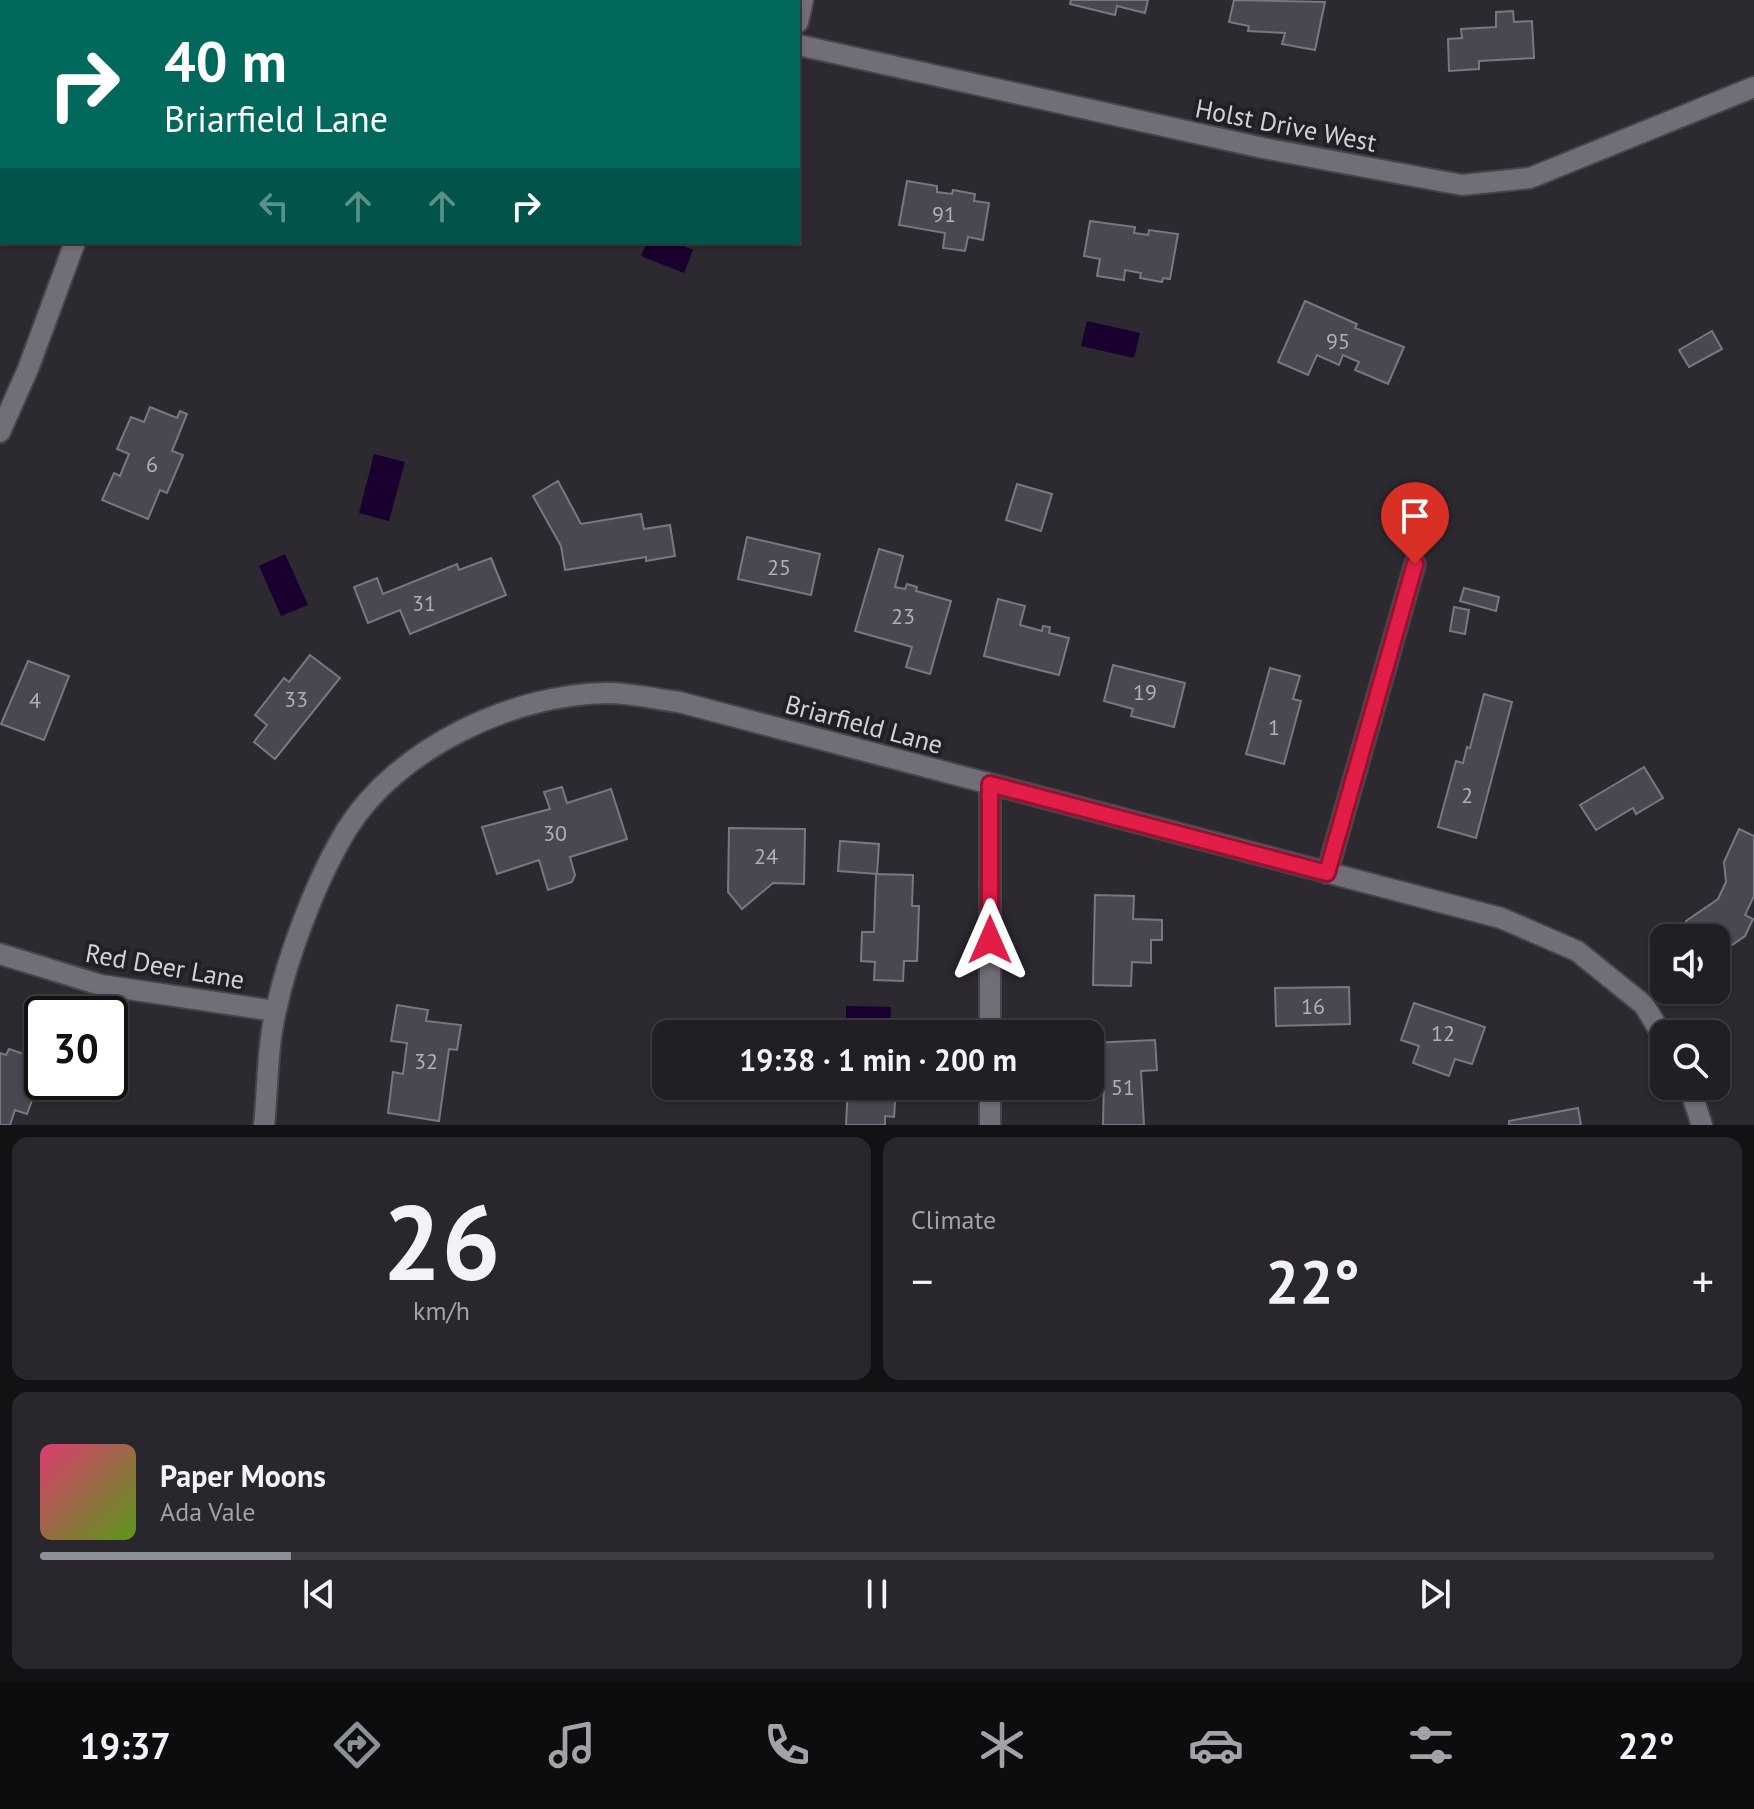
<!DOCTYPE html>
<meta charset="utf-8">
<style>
:root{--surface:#211f25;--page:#29272d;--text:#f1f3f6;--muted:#a2a2a7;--line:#3e3d42;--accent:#8c9099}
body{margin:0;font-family:"PT Sans",sans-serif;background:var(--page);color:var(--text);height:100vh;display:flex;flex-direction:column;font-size:30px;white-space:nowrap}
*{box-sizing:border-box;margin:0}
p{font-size:26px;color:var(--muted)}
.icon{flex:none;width:44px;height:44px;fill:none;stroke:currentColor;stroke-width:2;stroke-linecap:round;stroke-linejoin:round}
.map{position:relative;height:1125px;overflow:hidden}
.sheet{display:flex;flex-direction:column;gap:12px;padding:12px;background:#121114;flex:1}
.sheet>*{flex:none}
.banner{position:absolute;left:0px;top:0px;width:800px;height:244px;box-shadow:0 2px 6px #0004,0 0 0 2px var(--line);background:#00695c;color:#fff;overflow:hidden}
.tools{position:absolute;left:1650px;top:924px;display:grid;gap:16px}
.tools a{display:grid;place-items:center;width:80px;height:80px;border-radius:16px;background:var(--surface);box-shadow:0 2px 6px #0004,0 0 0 2px var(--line);font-size:40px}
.speed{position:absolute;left:24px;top:996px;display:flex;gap:16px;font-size:40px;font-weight:700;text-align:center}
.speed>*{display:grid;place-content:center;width:104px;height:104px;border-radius:50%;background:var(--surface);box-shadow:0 2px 6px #0004,0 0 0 2px var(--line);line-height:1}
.speed .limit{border:4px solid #111;border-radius:12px;background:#fff;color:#111}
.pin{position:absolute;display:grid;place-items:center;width:68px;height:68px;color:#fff;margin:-82px -34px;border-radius:50% 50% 50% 0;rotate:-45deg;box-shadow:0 0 8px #0007}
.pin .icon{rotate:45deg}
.me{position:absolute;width:88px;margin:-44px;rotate:0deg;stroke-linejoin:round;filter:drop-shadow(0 0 6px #0008)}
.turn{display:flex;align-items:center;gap:28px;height:168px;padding:0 32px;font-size:36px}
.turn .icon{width:104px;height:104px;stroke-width:2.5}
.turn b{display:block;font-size:56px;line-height:68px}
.lanes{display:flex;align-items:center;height:76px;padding:0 32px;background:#0003;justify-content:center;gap:40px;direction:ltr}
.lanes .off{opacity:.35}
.big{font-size:60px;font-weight:700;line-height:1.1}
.sheet .tile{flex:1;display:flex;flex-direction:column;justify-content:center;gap:12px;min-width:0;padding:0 28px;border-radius:16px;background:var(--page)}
.sheet .dial{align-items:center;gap:0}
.dial b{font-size:104px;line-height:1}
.song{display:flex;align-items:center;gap:24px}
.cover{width:96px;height:96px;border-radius:12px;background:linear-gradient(135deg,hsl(340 70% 55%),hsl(90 70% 35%))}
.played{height:8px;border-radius:4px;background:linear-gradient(90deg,var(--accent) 15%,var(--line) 15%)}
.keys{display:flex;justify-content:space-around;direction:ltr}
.heat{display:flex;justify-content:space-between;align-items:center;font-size:44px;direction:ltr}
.sheet .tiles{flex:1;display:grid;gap:12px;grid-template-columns:1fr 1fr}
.tile:last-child{grid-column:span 2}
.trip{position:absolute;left:652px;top:1020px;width:452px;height:80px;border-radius:16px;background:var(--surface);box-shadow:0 2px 6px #0004,0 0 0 2px var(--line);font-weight:700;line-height:80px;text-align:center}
.tab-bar{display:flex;height:128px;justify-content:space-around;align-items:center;background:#0d0c0f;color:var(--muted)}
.tab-bar .icon{width:56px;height:56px}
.tab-bar .current{color:var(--accent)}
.tab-bar b{font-size:36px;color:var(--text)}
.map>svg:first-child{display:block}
</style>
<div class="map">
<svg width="1754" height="1125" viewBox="0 0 1754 1125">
<rect width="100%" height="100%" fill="#2c2931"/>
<g fill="#19002f">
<polygon points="647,242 674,242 693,250 684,273 641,256"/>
<polygon points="1087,321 1140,333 1134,358 1081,346"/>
<polygon points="374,454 405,462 389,521 359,513"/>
<polygon points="285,554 308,605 281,616 259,566"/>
<polygon points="846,1006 891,1007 890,1034 846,1034"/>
</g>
<g fill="#4a4750" stroke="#7a7780" stroke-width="2">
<polygon points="1071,0 1148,0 1145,13 1117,6 1115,15 1070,4"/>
<polygon points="1234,0 1325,2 1315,50 1282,44 1285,33 1248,31 1249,26 1229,22"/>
<polygon points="1513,11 1514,22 1532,21 1534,58 1479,61 1479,69 1449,71 1448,39 1462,38 1461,29 1496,27 1496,12"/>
<polygon points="907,181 937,186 937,192 952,194 953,190 975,194 974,201 989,203 983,240 968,237 965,251 943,248 945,233 899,225"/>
<polygon points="1090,221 1135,227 1134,233 1148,235 1149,230 1178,234 1170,279 1163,278 1162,282 1140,278 1141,273 1125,270 1124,280 1097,276 1100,259 1084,256"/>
<polygon points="1305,301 1357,324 1355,328 1404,347 1388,384 1355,370 1359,362 1343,355 1339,365 1317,355 1308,375 1278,362"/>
<polygon points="1712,331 1722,349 1689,367 1679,350"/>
<polygon points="150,407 177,418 180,411 187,414 172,451 183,455 167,493 160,490 148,519 102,500 114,473 120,476 129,454 117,449 131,417 144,422"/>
<polygon points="558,481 581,524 641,514 644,529 670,525 675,556 646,561 646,557 565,570 561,546 533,496"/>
<polygon points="1017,484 1052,494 1041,531 1006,520"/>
<polygon points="747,537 820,554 811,595 738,579"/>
<polygon points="879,549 903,556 895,587 905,589 907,584 917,587 916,591 951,601 930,674 906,667 912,647 855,631"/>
<polygon points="491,558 506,595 410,634 400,610 368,623 354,587 377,578 383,594 457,564 459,570"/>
<polygon points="1464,588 1499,597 1496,611 1460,601"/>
<polygon points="998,599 1025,606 1020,625 1042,631 1043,626 1050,627 1049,633 1069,638 1059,675 984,656"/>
<polygon points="1454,607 1469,610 1465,634 1450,631"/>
<polygon points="310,655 340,678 275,759 254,742 267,725 255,715 284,678 289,682"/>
<polygon points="28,661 69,676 44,740 1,724"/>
<polygon points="1113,665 1185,683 1174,727 1131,716 1133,709 1104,701"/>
<polygon points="1270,668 1300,676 1293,699 1301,701 1284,764 1246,754"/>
<polygon points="1484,694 1512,702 1476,838 1438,827 1456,761 1463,763 1467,747 1470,748"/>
<polygon points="1644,767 1663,798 1636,814 1633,808 1596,830 1580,805"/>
<polygon points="562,787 567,803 611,789 627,839 570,857 575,875 572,882 548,890 539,860 497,874 482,827 550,809 544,792"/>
<polygon points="729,828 805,829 804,884 773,883 742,909 728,892"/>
<polygon points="1739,829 1754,836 1754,896 1745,915 1753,919 1745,936 1716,956 1716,938 1697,938 1686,921 1718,899 1726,882 1724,862"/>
<polygon points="840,841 879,844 877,874 838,871"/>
<polygon points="876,874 913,875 912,906 919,906 917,961 904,961 903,981 874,980 875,962 861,961 862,932 874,932"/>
<polygon points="1095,895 1134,896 1133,919 1162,920 1162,940 1151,940 1151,963 1132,962 1131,986 1093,985"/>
<polygon points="1349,987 1350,1024 1276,1026 1275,988"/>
<polygon points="1414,1003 1485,1027 1472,1064 1455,1059 1449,1076 1413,1063 1419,1046 1401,1040"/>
<polygon points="397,1005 428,1010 426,1021 461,1025 457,1050 449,1049 439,1121 388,1113 393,1072 403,1074 407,1043 391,1041"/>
<polygon points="1155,1040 1157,1070 1141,1071 1144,1125 1103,1125 1104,1079 1093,1080 1091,1043"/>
<polygon points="9,1049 42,1060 42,1082 48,1082 43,1094 35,1092 27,1114 15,1110 10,1125 0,1125 0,1053 6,1055"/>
<polygon points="848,1086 896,1089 894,1117 885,1116 885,1125 846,1125"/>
<polygon points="1578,1108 1581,1125 1509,1125 1509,1121"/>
</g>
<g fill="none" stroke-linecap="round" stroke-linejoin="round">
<g stroke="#47444a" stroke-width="24">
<g id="minor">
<polyline points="798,22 803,0"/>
<polyline points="798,45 1263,148 1462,185 1530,178 1754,87"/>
<polyline points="0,432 28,369 75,242"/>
<polyline points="1327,873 1415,564"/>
<polyline points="0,954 101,985 275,1011"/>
<polyline points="990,1034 990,784"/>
<polyline points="1689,1086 1702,1125"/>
<path d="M264 1125C268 1088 267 1047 276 1010 288 954 317 878 347 829 398 748 513 694 607 693 630 693 656 699 679 702L1501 918 1577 951 1644 1005 1664 1038"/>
<polyline points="990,1125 990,1086"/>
</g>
</g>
<use href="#minor" stroke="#726e78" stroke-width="20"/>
</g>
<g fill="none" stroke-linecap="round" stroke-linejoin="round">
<g stroke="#92132f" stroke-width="20">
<polyline id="route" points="990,940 990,784 1327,873 1415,564"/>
</g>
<use href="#route" stroke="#e11d48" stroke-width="14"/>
</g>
<g text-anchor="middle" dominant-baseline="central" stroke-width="8" stroke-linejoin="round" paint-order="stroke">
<g font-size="22" fill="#b2afb5">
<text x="944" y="214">91</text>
<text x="1338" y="341">95</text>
<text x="152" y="464">6</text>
<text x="779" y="567">25</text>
<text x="424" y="603">31</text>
<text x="903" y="616">23</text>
<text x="1145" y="692">19</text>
<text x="296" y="699">33</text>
<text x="35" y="700">4</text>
<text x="1274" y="727">1</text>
<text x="1467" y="795">2</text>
<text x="555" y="833">30</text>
<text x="766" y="856">24</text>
<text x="1313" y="1006">16</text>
<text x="1443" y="1033">12</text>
<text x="426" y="1061">32</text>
<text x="1123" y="1087">51</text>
</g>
<g font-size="26" fill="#d4d2d7" stroke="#221f27">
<text transform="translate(1286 125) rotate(11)">Holst Drive West</text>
<text transform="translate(864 724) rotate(15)">Briarfield Lane</text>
<text transform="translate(165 966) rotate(10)">Red Deer Lane</text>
</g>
</g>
</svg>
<div class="tools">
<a><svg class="icon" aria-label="sound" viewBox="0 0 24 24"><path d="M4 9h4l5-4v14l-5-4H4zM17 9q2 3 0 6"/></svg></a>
<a><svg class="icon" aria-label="search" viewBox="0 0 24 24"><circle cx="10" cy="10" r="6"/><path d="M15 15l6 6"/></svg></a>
</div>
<div class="speed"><div class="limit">30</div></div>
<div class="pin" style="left:1415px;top:564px;background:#d93025"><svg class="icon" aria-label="arrive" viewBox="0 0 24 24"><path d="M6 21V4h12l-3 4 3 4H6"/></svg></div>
<svg class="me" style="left:990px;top:940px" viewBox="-20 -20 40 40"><path d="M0-17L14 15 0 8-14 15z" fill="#e11d48" stroke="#fff" stroke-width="4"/></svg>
<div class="trip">19:38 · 1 min · 200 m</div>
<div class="banner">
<div class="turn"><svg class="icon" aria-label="right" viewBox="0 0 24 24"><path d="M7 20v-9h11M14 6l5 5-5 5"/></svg><div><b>40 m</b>Briarfield Lane</div></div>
<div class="lanes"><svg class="icon off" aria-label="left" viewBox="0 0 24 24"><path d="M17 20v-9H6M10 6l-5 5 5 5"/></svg><svg class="icon off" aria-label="ahead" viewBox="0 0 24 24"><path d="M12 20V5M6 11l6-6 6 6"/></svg><svg class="icon off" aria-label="ahead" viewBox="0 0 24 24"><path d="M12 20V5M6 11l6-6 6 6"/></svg><svg class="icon" aria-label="right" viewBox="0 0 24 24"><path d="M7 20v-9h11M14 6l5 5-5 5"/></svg></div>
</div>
</div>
<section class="sheet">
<div class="tiles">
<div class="tile dial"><b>26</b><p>km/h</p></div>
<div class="tile"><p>Climate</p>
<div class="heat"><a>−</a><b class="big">22°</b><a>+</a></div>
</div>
<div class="tile">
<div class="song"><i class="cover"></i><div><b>Paper Moons</b><p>Ada Vale</p></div></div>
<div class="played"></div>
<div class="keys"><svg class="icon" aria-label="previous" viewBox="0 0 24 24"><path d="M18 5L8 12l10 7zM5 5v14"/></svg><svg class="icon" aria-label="pause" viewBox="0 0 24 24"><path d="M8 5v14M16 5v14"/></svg><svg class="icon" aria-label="next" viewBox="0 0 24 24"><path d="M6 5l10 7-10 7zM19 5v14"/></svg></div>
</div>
</div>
</section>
<nav class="tab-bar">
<b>19:37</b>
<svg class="icon current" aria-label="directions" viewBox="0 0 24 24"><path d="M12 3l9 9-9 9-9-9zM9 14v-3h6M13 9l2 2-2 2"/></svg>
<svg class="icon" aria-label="music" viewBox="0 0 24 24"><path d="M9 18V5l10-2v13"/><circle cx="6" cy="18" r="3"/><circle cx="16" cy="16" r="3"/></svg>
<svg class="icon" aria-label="phone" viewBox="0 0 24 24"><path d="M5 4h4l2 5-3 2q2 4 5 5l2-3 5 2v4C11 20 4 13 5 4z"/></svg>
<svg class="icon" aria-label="climate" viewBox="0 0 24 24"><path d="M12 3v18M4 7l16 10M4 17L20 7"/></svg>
<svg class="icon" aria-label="car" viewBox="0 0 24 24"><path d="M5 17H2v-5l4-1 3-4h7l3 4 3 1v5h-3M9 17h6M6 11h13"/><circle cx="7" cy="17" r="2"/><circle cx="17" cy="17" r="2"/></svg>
<svg class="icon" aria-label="filters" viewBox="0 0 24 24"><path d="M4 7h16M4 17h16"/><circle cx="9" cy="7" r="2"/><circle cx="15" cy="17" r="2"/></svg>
<b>22°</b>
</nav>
